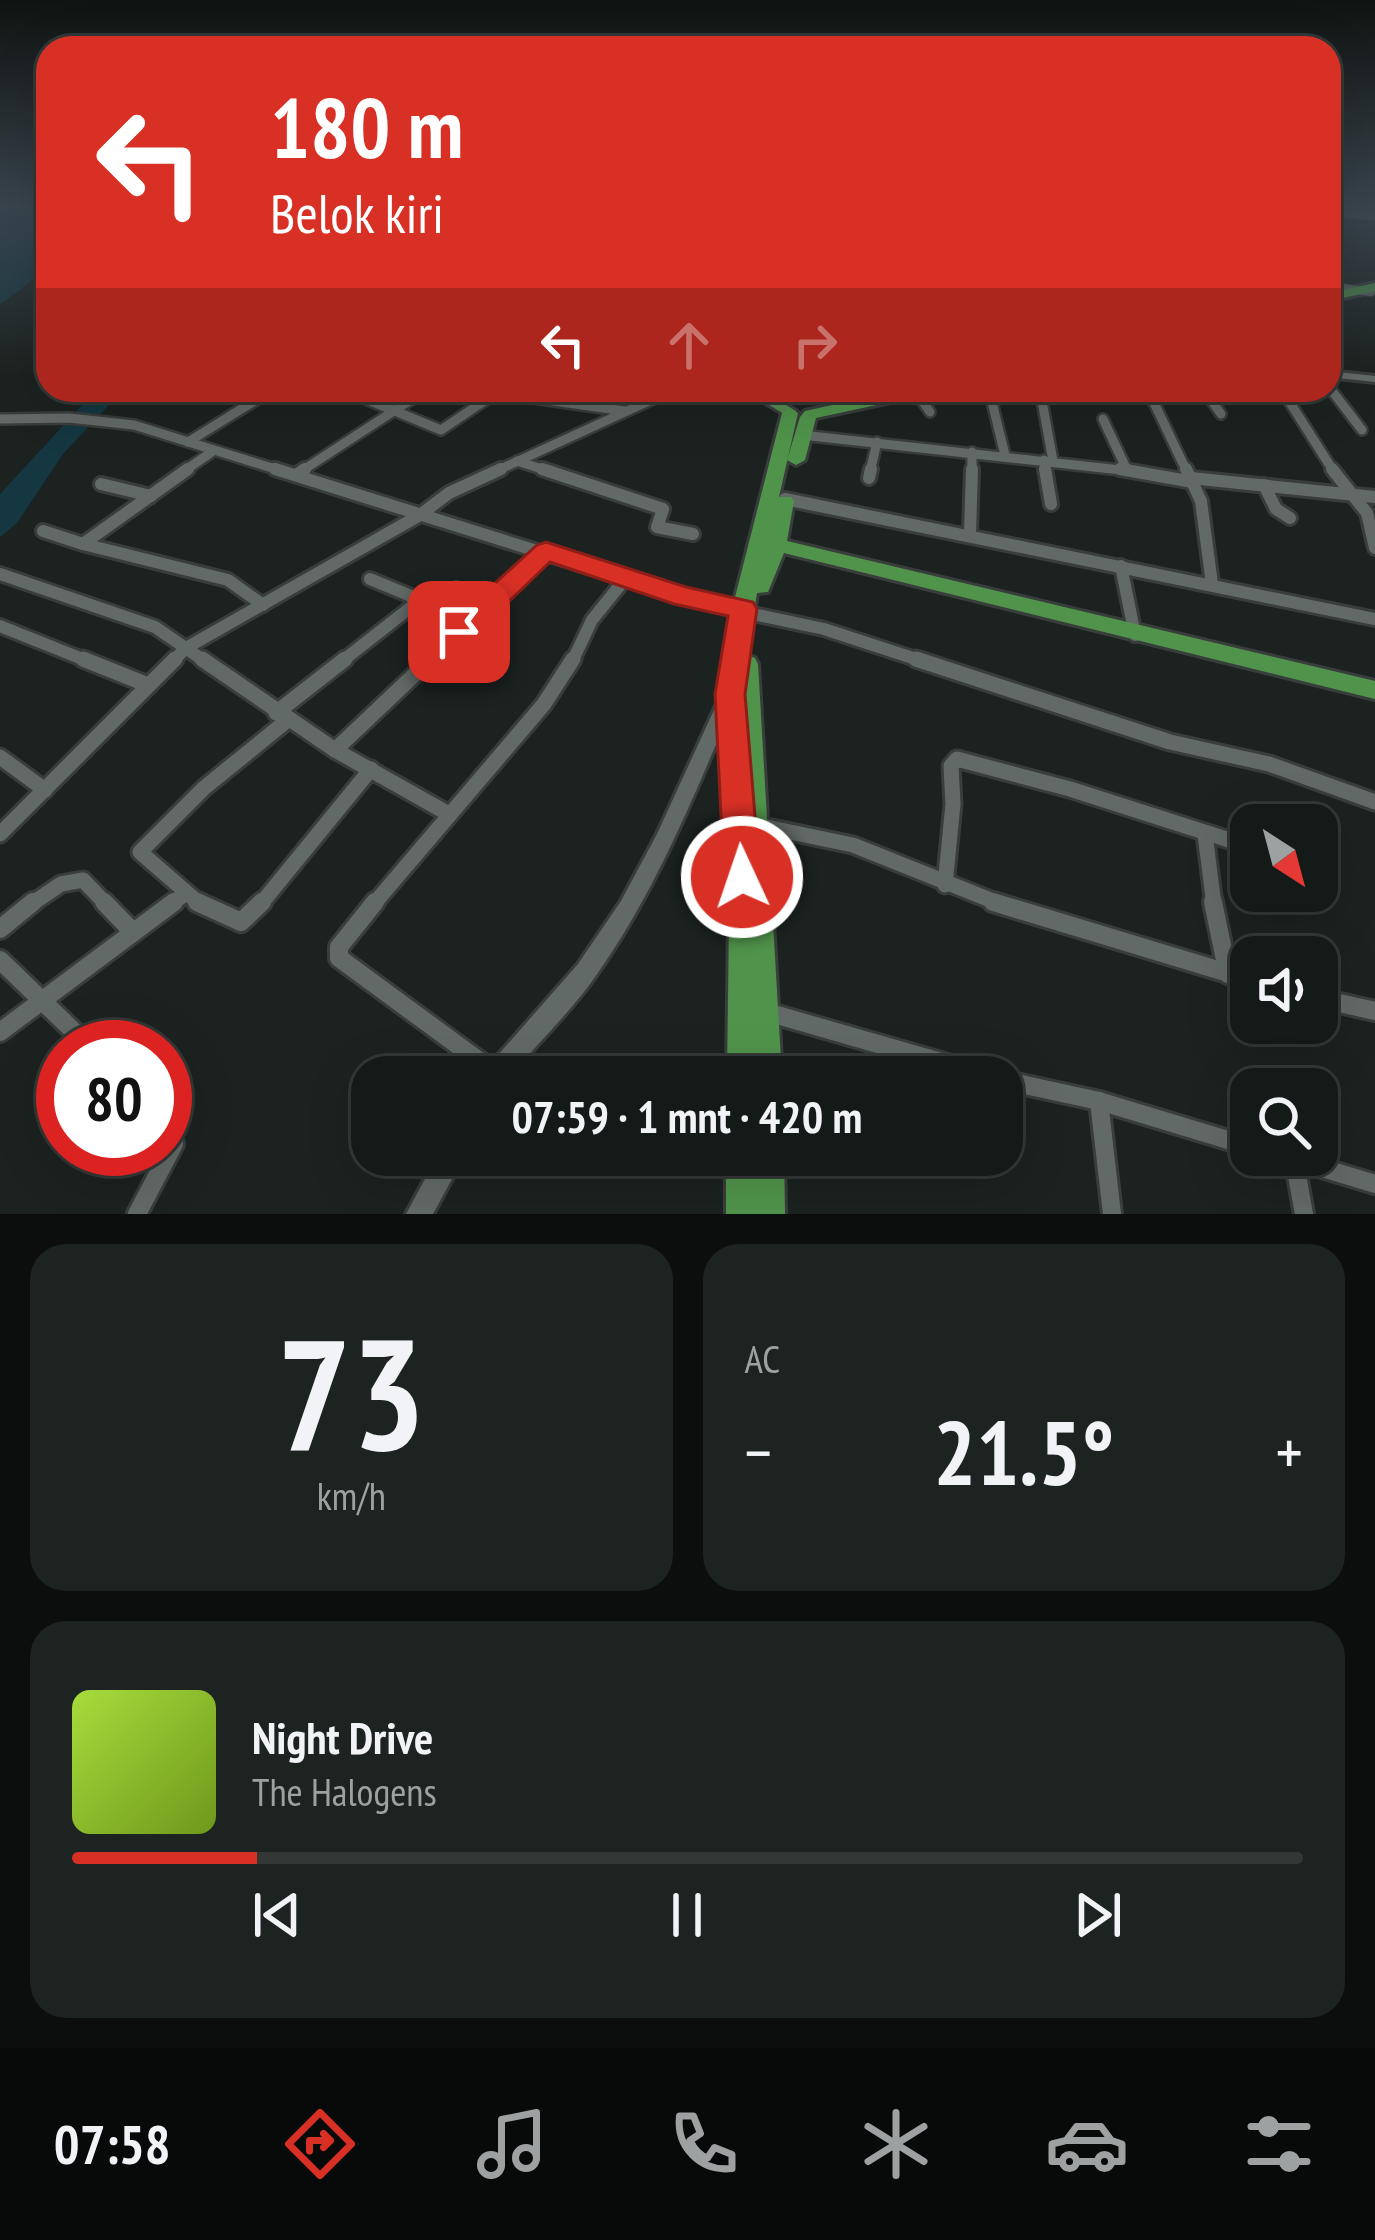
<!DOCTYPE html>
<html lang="id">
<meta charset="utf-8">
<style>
:root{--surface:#141a17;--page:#1d2320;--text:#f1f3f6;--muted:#9da1a1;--line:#333836;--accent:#d93025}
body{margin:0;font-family:"PT Sans Narrow",sans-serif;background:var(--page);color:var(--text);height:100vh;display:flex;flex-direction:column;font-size:45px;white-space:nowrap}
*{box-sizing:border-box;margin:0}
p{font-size:39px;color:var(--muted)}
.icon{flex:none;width:66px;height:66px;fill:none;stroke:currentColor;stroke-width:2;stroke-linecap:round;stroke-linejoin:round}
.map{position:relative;height:1214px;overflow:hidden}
.details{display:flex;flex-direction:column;gap:30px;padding:30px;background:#0b0e0d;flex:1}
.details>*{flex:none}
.top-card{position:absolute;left:36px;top:36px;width:1305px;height:366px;border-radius:36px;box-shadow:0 12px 48px #0002,0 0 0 3px var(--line);background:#d93025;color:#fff;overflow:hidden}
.needle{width:78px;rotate:144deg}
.tools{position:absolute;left:1230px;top:804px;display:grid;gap:24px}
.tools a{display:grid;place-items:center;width:108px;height:108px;border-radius:24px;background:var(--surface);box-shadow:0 12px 48px #0002,0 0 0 3px var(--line);font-size:60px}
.speed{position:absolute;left:36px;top:1020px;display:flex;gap:24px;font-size:60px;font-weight:700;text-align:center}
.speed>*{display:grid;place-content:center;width:156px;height:156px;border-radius:50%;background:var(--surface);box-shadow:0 12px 48px #0002,0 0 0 3px var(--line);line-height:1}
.speed .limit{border:18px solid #d22;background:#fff;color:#111}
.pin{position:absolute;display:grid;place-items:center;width:102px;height:102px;color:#fff;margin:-51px;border-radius:24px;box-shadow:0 6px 18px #0006}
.me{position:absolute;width:132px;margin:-66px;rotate:357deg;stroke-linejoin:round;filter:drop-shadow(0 0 9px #0008)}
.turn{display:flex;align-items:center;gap:42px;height:252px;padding:0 36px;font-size:54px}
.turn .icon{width:156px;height:156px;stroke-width:2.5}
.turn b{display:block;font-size:84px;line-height:102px}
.lanes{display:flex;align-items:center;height:114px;padding:0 36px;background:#0003;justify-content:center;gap:60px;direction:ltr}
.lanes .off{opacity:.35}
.big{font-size:90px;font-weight:800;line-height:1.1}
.details .tile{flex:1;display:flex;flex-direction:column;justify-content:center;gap:18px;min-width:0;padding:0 42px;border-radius:36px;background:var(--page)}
.details .dial{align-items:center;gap:0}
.dial b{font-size:156px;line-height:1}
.song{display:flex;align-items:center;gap:36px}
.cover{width:144px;height:144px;border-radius:18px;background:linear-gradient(135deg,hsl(80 70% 55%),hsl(80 70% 35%))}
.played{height:12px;border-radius:6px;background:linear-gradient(90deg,var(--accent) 15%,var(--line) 15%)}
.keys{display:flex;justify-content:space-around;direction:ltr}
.heat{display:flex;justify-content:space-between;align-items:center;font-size:66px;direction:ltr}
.details .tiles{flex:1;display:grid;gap:30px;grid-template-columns:1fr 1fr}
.tile:last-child{grid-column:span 2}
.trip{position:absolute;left:351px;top:1056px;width:672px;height:120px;border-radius:36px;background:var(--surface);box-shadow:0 12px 48px #0002,0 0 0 3px var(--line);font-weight:800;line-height:120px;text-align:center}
.menu{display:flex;height:192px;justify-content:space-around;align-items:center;background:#080a09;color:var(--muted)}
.menu .icon{width:84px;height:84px}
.menu .selected{color:var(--accent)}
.menu b{font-size:54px;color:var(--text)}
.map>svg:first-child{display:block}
</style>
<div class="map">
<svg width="1375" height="1214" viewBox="0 0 1375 1214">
<rect width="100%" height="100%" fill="#1b221f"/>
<g fill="#143741">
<path d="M0 206H48C48 263 49 271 0 304Z"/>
<polygon points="96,390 123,390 63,454 17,523 0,537 0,494"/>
</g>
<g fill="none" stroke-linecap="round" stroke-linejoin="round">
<g stroke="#393e3c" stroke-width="10">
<g id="minor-far4">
<polyline points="1329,212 1375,216"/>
<polyline points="1329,286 1371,292"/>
</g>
</g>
<g stroke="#393e3c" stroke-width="14">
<g id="minor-far3">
<polyline points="1329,387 1362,430"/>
<polyline points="344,390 441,430 496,393"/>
<polyline points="476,390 624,411"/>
<polyline points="853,390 857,399"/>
<polyline points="989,390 1005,455"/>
<polyline points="1040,390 1053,461"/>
<polyline points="1148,390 1187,472"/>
<polyline points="1204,390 1221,414"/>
<polyline points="1282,390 1334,472"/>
<polyline points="916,392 930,412"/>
<polyline points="182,397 197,390"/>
<polyline points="0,419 69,418 134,425 285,472"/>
<polyline points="1103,419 1127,470"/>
<polyline points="802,435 1139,472"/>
<polyline points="188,442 272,390"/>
<polyline points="1044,460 1046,472"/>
<polyline points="517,461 551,472"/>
<polyline points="183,472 213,451"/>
<polyline points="300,472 426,390"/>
<polyline points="494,472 673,390"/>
<polyline points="870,472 877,442"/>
<polyline points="972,472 972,452"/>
</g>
</g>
<g stroke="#393e3c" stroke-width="18">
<g id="minor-far2">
<polyline points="275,469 684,597 743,609"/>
<polyline points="542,469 663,509 657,527 693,534"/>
<polyline points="1045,469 1051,504"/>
<polyline points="1120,469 1193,482"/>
<polyline points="1186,469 1201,501 1212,584"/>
<polyline points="1332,469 1367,513 1375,548"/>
<polyline points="296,475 305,469"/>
<polyline points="869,478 871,469"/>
<polyline points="1191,478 1375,497"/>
<polyline points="101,484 151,496"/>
<polyline points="1264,485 1276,509 1290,518"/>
<polyline points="785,499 1375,619"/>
<polyline points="43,531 83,544 188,469"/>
<polyline points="970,533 972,469"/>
<polyline points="83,544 228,580 263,605"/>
<polyline points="1121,566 1135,635"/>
<polyline points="0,574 155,627 206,662"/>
<polyline points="456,589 490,602"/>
<polyline points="753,614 824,629 925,662"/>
<polyline points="0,626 90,662"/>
<polyline points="172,662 186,648 420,515 449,493 501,469"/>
<polyline points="341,662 415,604 411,596 370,579"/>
<polyline points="428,662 546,551"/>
<polyline points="572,662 592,620 625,579"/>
</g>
</g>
<g stroke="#393e3c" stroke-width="21">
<g id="minor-far1">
<polyline points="83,659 148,685"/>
<polyline points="202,659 335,750 447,813"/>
<polyline points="916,659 1170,742 1269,764 1375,802"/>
<polyline points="276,713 345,659"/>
<polyline points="335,750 431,659"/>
<polyline points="0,757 45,790"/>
<polyline points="757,825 853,845 1003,905"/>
<polyline points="0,834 175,659"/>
<polyline points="1205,834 1214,905"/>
<polyline points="945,885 953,804 951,766 957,759 1070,789 1251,847"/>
<polyline points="30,905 61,884 83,880 107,905"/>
<polyline points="170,905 186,893"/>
<polyline points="201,905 140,852 204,788 289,719"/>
<polyline points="260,905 371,769"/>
<polyline points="373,905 544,704 573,659"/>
</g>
</g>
<g stroke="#393e3c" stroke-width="24">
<g id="minor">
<polyline points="104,902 133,932"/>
<polyline points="197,902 241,922 262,902"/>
<polyline points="375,902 339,947 339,958 497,1074"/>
<polyline points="993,902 1251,980"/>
<polyline points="1213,902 1228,974"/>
<polyline points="0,929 33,902"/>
<polyline points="0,960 90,1047"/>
<polyline points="1317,998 1375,1011"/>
<polyline points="763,1011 993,1077"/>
<polyline points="0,1032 174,902"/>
<polyline points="1002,1080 1099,1101 1251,1147"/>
<polyline points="1099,1101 1112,1214"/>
<polyline points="1279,1155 1375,1184"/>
<polyline points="1294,1159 1304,1214"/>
<polyline points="137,1214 174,1144 165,1125"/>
</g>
</g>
<g stroke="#393e3c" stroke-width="6">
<g id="tertiary">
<polygon points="1329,371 1375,376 1375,382 1329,377"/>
<path d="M726 695 732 697 734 702C694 796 655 893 595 977 570 1013 537 1043 510 1077H483L498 1055 578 964 621 901 657 834 720 697Z"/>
<polygon points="438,1155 465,1155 433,1214 406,1214"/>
</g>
</g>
<g stroke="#393e3c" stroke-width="6">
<polygon id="primary" points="744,390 761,390 796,411 794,414 784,414"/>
</g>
<g stroke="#393e3c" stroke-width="6">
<g id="trunk">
<polygon points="1375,283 1375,291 1329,301 1329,293"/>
<polygon points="901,390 931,390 923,395 816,418 805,460 796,465 787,460 800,417 805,411"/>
<polygon points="790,408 798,413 779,497 791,497 794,501 787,541 1375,681 1375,699 784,553 768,592 757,593 747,655 755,658 758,664 782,1077 727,1077 729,920 718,694 732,609 782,413"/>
<polygon points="726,1155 784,1155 785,1214 726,1214"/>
</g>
</g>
<use href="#minor-far4" stroke="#626a67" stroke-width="8"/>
<use href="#minor-far3" stroke="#626a67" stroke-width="9"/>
<use href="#minor-far2" stroke="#626a67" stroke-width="12"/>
<use href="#minor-far1" stroke="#626a67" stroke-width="15"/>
<use href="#minor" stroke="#626a67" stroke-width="18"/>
<use href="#tertiary" fill="#626a67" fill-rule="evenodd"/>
<use href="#primary" fill="#548952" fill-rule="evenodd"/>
<use href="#trunk" fill="#50944b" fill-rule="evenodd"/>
</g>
<linearGradient id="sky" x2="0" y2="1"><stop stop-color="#0f1311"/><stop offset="0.55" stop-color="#39444d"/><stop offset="1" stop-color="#39444d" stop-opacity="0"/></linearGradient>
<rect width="1375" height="376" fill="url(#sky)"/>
<polygon fill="#d93025" stroke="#8d1f18" stroke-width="3" points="546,542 686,587 753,602 757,609 745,694 760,877 755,890 742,895 729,890 724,877 715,694 728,616 674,604 550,562 469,640 449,640 445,632 449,625 537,545"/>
</svg>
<div class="tools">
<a><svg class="needle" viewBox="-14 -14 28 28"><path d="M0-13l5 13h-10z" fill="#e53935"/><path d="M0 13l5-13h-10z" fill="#9da1a1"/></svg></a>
<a><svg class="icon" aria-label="sound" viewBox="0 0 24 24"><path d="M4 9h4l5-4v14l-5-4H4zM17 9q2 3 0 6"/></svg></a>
<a><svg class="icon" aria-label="search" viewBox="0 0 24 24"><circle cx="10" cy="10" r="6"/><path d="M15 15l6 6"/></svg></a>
</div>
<div class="speed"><div class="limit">80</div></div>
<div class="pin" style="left:459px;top:632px;background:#d93025"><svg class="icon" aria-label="arrive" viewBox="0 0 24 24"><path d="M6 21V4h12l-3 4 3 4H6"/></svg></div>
<svg class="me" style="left:742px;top:877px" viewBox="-20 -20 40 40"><circle r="17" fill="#d93025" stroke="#fff" stroke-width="3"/><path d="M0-11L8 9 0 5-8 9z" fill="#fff"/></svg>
<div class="trip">07:59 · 1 mnt · 420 m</div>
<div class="top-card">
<div class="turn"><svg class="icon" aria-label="left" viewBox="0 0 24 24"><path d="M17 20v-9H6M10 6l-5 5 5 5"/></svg><div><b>180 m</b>Belok kiri</div></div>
<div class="lanes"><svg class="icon" aria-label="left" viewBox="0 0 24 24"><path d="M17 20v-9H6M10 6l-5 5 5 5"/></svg><svg class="icon off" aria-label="ahead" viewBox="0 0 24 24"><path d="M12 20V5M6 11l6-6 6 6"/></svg><svg class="icon off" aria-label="right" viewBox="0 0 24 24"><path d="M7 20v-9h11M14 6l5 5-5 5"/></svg></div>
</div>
</div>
<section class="details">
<div class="tiles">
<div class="tile dial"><b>73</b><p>km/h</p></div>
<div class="tile"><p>AC</p>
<div class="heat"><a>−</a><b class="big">21.5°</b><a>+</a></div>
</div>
<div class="tile">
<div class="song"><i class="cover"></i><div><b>Night Drive</b><p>The Halogens</p></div></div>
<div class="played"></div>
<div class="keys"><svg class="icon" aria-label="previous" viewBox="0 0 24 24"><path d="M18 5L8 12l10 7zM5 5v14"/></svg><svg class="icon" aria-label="pause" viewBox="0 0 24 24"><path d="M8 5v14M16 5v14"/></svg><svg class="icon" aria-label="next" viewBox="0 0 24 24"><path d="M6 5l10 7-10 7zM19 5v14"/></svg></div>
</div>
</div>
</section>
<nav class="menu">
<b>07:58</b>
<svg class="icon selected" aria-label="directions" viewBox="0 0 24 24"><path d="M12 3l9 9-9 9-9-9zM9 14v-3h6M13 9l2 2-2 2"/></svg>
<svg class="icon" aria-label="music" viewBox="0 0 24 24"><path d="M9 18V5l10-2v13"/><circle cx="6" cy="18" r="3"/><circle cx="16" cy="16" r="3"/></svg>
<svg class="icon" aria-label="phone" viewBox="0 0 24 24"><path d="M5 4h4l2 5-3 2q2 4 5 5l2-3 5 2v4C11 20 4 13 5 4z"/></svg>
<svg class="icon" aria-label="climate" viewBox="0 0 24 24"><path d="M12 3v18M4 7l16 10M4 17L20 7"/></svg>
<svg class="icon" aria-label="car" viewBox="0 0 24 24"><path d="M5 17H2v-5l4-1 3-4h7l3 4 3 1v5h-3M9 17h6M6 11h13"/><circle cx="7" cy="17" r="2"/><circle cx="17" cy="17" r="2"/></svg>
<svg class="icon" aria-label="filters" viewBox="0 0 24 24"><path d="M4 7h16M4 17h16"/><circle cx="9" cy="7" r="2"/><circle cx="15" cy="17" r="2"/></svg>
</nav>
